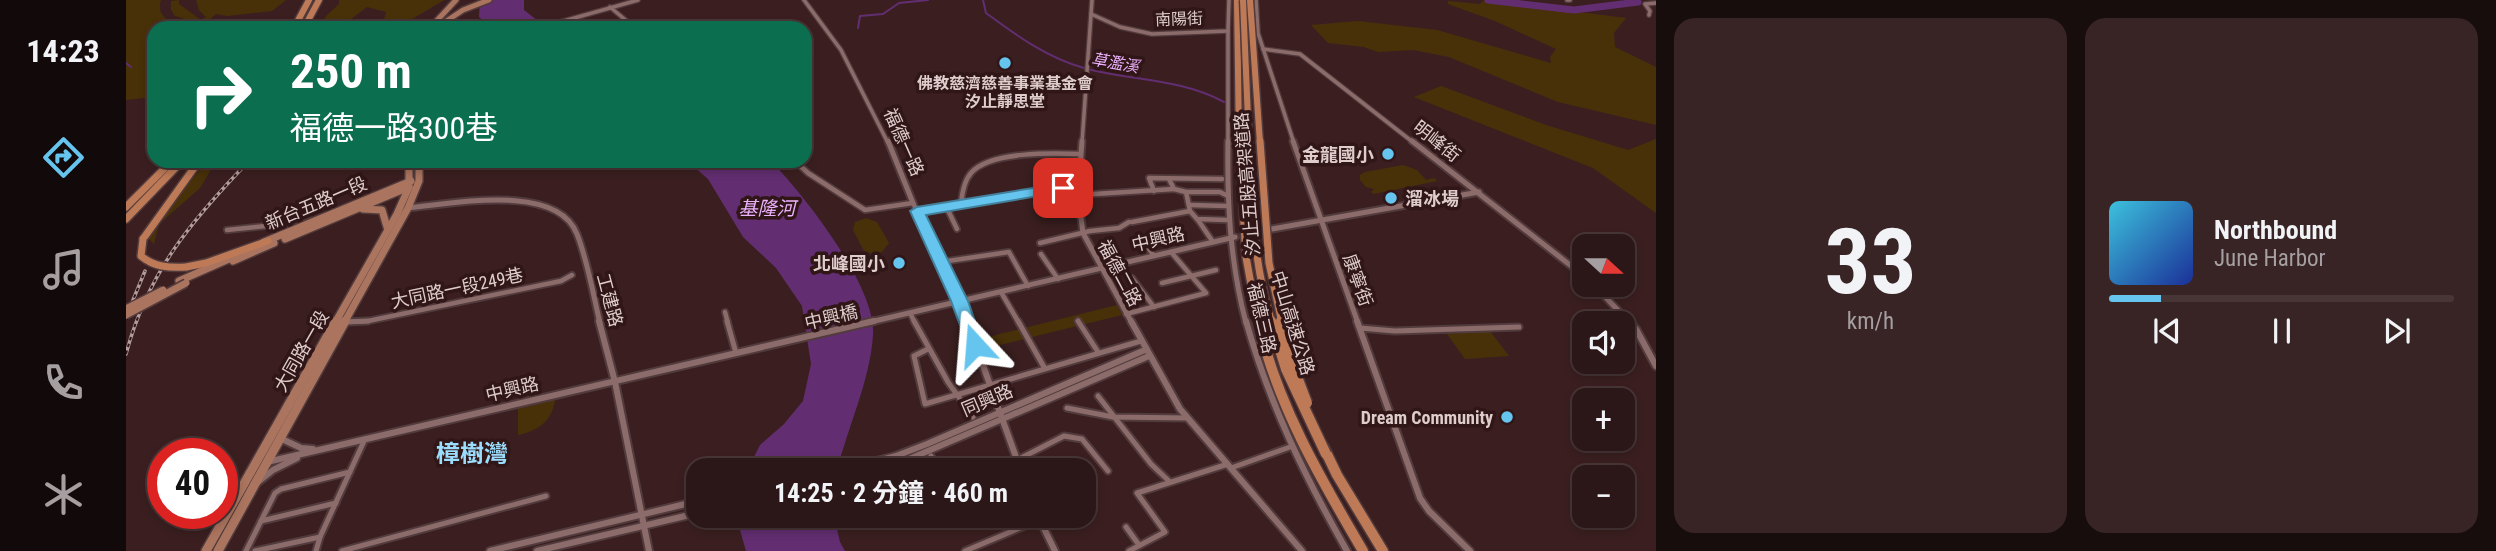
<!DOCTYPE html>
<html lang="zh-TW">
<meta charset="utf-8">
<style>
:root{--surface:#2c1718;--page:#382425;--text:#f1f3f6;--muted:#a69fa2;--line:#483637;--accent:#65c5ee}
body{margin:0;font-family:"Roboto Condensed","Noto Sans TC",sans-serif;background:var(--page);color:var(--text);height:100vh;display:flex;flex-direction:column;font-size:26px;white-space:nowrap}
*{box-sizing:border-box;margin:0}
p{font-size:23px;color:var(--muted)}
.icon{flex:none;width:38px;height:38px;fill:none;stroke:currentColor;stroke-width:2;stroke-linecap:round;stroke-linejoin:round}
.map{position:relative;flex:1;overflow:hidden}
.details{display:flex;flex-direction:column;gap:18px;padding:18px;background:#180d0d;width:840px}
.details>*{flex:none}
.top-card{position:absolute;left:21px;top:21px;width:665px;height:147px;border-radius:21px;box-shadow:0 4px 10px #0003,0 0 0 2px var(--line);background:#0b6e4f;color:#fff;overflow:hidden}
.needle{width:46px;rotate:111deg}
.buttons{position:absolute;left:1446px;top:234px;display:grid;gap:14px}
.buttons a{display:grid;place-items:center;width:63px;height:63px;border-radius:14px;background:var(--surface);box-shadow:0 4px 10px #0003,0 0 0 2px var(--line);font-size:35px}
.speed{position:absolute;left:21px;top:438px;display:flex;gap:14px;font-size:35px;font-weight:700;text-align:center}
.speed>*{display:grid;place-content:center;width:91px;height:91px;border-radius:50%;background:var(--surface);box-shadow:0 4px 10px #0003,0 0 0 2px var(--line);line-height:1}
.speed .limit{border:10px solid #d22;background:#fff;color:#111}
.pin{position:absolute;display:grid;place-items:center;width:60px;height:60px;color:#fff;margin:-30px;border-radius:14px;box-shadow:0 4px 10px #0006}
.me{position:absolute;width:77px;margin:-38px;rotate:341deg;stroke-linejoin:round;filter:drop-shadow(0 0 5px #0008)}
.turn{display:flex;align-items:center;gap:24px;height:147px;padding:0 28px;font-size:32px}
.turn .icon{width:91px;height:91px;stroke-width:2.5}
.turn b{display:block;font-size:49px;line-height:60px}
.details .widget{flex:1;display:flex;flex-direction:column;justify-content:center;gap:10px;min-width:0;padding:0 24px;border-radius:21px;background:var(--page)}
.details .dial{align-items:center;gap:0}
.dial b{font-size:91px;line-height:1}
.song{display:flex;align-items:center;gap:21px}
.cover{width:84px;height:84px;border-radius:10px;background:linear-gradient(135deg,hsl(190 70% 55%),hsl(230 70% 35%))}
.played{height:7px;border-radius:4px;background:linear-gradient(90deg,var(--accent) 15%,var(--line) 15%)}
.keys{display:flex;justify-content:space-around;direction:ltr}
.details .tiles{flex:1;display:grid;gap:18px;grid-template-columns:repeat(2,1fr)}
.trip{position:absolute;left:560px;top:458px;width:410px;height:70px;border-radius:21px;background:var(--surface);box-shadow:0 4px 10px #0003,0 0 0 2px var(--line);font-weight:700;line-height:70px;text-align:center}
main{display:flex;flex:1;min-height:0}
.dock{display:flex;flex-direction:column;width:126px;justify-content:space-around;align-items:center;background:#12090a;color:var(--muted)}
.dock .icon{width:49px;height:49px}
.dock .current{color:var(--accent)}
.dock b{font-size:32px;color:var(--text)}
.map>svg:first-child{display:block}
</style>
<main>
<nav class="dock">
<b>14:23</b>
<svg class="icon current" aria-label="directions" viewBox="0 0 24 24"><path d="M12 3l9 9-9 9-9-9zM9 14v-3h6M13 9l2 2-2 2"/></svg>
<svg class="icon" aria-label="music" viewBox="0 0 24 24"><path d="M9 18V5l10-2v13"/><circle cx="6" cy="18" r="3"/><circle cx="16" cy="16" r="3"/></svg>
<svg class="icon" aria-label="phone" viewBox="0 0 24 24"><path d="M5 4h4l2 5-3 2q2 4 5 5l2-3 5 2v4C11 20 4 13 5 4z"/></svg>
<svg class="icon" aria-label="climate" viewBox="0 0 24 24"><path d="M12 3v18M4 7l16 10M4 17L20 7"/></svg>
</nav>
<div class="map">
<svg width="1530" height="551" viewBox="0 0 1530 551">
<rect width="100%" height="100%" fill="#3b1f20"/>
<g fill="#483108">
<path d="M0 0H35C30 16 43 21 54 28H28V97L0 100Z"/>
<polygon points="53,0 53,4 75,20 80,17 73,10 70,0 160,0 146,11 101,16 90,14 77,25 49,16 45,10 45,1"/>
<polygon points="213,0 318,0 278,24 258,20 260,12 241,7 213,28 195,28 199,17 213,4"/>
<polygon points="1358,0 1500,18 1488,33 1489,47 1530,67 1530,125 1432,102 1323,57 1287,50 1252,52 1238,47 1202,43 1185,25 1232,21 1311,30 1425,63 1424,57 1430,49 1369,21 1322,4 1322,1 1354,4"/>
<polygon points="1315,86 1420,125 1502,150 1530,139 1530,213 1467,168 1288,97"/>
<polygon points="81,161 90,161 74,188 33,224 28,244 23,239 27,228"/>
<polygon points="1277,165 1291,170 1300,180 1308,178 1311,181 1248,194 1245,192 1248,189 1240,187 1234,180 1234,175 1239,172"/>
<polygon points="740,218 751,222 763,243 756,252 747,254 738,251 727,230 729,222"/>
<polygon points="991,305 996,315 858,349 854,339"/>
<polygon points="1364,331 1383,356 1339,359 1321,334"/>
<path d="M429 400C426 421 412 431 392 435V409Z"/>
</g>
<g fill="#622e71">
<polygon points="354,0 398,0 398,10 421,28 366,28 353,17"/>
<path d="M561 161H645C677 194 751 287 747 335 744 381 722 426 711 471H621L634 445 658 424 677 401 685 364 676 306 650 268 617 237 582 179Z"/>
<polygon points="610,516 708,516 714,542 719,551 620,551"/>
</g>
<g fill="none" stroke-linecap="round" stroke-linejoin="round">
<g stroke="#622e71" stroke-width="2">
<path d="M857 0 860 13C890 35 921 58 958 68 1005 81 1054 78 1098 102"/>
<polyline points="732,28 734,16 757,14 773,3 802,0"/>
<polyline points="0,63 5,67"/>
</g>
<polyline stroke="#622e71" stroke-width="7" points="1362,0 1448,10 1512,2"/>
<polyline stroke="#54393a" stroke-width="5" stroke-dasharray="5 2.5" stroke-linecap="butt" points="1109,237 1143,230"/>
<g stroke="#523b3c" stroke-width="6">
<g id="minor-far2">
<polyline points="1441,0 1444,0"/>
<polyline points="484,7 509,28"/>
<polyline points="965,14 994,27 1026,34 1102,31 1103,0"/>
<polyline points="1523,15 1524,11 1519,4 1530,3"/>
</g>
</g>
<g stroke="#523b3c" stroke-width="8">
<g id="minor-far1">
<polyline points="669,161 682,173 739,210 787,203 791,211 952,186"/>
<polyline points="1043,179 1048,189 1060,192 1064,211"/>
<polyline points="1028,191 1023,178 1096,179"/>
<polyline points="1060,192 1094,192 1100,195"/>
<polyline points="952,195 1048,189"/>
<path d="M835 204C836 193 838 181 845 173 864 151 927 153 954 154"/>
<polyline points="1064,205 1101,206"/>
<polyline points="820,206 831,229"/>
<polyline points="1064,211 1071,219 1101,220"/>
<polyline points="1072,220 1087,242"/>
<polyline points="1006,222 1064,211"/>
<polyline points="101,230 158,224 182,215"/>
<polyline points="914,243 964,231 993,228 1003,222"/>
<polyline points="1019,243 1028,256"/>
<polyline points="1456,252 1458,254"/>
<polyline points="915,254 932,279"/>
<polyline points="815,262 883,252 902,286"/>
<polyline points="1006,278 1028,307"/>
<polyline points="1036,283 1090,270"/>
<polyline points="875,292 893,323"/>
<polyline points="599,312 602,323"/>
<polyline points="784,313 789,323"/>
<polyline points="1000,314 1080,293 1045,252"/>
<polyline points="220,322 242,321 435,281 446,275"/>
</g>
</g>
<g stroke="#523b3c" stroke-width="9">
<g id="minor">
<polyline points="601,321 610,353"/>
<polyline points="788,321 822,382 847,417"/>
<polyline points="892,321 918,367"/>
<polyline points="952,321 972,352"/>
<polyline points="220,322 242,321"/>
<polyline points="1234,328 1269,331 1393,327"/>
<polyline points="802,349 788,356 799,404 1015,341"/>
<polyline points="972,396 1025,464 1044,482"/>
<polyline points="941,408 987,417 1061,418"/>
<polyline points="805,456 814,471"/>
<polyline points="1105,468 1164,447"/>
<polyline points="860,471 891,460 938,436 956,439 982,471"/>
<polyline points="135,521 210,503"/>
<polyline points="1000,527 1013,545"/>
<polyline points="120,551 149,493 155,489 224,472"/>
<polyline points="129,551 194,537 239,439"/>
<polyline points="190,551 194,537"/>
<polyline points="216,551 420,496"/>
<polyline points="839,551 913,520"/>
<polyline points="1003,551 1039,532 1011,493 1102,464"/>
</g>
</g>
<g stroke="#523b3c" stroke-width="6">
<g id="tertiary-far2">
<polyline points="678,0 715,50 762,143"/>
<polyline points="1130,0 1132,33 1168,143"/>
<polyline points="413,28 512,0"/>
<polyline points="1102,31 1102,143"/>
<polyline points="1137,49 1174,54 1288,143"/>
<polyline points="956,143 966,0"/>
</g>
</g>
<g stroke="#523b3c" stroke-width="9">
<g id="tertiary-far1">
<polyline points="762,141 787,203"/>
<polyline points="956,141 952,195 957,233 1006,323"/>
<path d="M1102 141C1101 203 1104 262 1120 323"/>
<polyline points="1167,141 1232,323"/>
<polyline points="1286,141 1458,276"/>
<path d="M282 208C325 204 431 182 451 234 462 262 467 294 474 323"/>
<polyline points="791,211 842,323"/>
<polyline points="1146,229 1353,192"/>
<polyline points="1468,285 1504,323"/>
<polyline points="740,323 1109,237"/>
</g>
</g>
<g stroke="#523b3c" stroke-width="10">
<g id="tertiary">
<polyline points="473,321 489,382 523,551"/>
<polyline points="841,321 895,471"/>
<polyline points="1005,321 1054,409 1176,551"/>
<path d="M1120 321C1143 403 1179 477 1221 551"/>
<polyline points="1231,321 1294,498 1303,511 1344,551"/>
<polyline points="1502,321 1510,329 1530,366"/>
<polyline points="156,439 175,448 187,449"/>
<polyline points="141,462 748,321"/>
<polyline points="711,471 770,456 801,444 1019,350"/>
<polyline points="747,471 774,463 1023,356"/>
<polyline points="132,482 147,470 171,458"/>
<polyline points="912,516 929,551"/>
<polyline points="364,551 572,501"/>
<polyline points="411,551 572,513"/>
</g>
</g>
<g stroke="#523b3c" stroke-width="8">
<g id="primary-far2">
<polyline points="304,28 330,0"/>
<polyline points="310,28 337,10 363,0"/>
</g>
</g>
<g stroke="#523b3c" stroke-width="10">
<g id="primary-far1">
<polyline points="237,209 256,210 261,227"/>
<polyline points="159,239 283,187"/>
<polyline points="138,242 285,181"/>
<polyline points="107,261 148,243"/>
<polyline points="53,281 112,255"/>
<polyline points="209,323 271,214 283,187 283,161"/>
<polyline points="218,323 282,208 293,181 293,161"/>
</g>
</g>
<g stroke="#523b3c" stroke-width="12">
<g id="primary">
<polyline points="80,551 210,321"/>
<polyline points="92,551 219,321"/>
</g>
</g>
<g stroke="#523b3c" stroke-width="9">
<g id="motorway-far2">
<polyline points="1111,0 1113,143"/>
<polyline points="168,28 183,0"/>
<polyline points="178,28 193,0"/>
</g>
</g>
<g stroke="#523b3c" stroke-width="10">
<g id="motorway-far1">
<polyline points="1113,141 1120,257 1132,323"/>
<polyline points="0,207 46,161"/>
<polyline points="0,219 56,161"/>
<polyline points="17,239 73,161"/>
<polyline points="60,267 80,263 142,241"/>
</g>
</g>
<g stroke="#523b3c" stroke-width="13">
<g id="motorway">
<path d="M1132 321C1151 404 1194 478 1237 551"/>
<polyline points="1198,448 1211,475 1257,551"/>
</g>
</g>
<use href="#minor-far2" stroke="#8c6b6b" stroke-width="3.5"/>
<use href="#minor-far1" stroke="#8c6b6b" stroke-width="4.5"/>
<use href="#minor" stroke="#8c6b6b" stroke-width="5"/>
<use href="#tertiary-far2" stroke="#8c6b6b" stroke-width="3.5"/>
<use href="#tertiary-far1" stroke="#8c6b6b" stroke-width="5"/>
<use href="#tertiary" stroke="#8c6b6b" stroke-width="6"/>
<use href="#primary-far2" stroke="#aa745f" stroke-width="5"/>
<use href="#primary-far1" stroke="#aa745f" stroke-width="7"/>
<use href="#primary" stroke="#aa745f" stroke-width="9"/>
<use href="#motorway-far2" stroke="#be7a57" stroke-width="6"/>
<use href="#motorway-far1" stroke="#be7a57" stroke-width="7"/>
<use href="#motorway" stroke="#be7a57" stroke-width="10"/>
<g stroke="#b29c9d" stroke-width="3.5">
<g id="rail">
<polyline points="0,317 19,271"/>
<path d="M0 354C22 272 65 221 123 161"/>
</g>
</g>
<use href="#rail" stroke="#301617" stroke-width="2" stroke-dasharray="3.5" stroke-linecap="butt"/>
<g stroke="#523b3c" stroke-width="10" stroke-linecap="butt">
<g id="primary-bridge">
<polyline points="0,309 37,290"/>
<polyline points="0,315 60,283"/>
</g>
</g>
<g stroke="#523b3c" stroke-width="9" stroke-linecap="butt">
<g id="motorway-bridge-far2">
<polyline points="1117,0 1123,143"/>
<polyline points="1124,0 1134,143"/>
</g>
</g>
<g stroke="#523b3c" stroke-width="10" stroke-linecap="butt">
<g id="motorway-bridge-far1">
<path d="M1123 141C1125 203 1127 263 1146 323"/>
<polyline points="1134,141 1143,263 1156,323"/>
<path d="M17 239 15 256C28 267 43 268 60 267"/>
</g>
</g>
<g stroke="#523b3c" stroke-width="13" stroke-linecap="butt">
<g id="motorway-bridge">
<polyline points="1145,321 1160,369 1200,454"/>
<polyline points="1155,321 1162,353 1181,403"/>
</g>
</g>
<use href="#primary-bridge" stroke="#aa745f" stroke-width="7"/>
<use href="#motorway-bridge-far2" stroke="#be7a57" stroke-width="6"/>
<use href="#motorway-bridge-far1" stroke="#be7a57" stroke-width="7"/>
<use href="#motorway-bridge" stroke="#be7a57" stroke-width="10"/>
</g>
<polygon fill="#65c5ee" stroke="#42809b" stroke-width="2" points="937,183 942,185 942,191 800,215 842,301 857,345 855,350 843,350 825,301 784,211 791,207"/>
<g fill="#65c5ee" stroke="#301617" stroke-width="2.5">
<circle cx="879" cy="63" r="7"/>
<circle cx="1262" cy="154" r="7"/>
<circle cx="1265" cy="198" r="7"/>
<circle cx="773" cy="263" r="7"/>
<circle cx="1381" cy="417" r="7"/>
</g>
<g text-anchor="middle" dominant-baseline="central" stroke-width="7" stroke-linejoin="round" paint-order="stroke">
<g font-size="16" fill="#dfcccc" stroke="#301617">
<text transform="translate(1053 19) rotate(-2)">南陽街</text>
</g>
<g font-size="16" font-style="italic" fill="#ebb1fd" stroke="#301617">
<text transform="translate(989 63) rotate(10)">草濫溪</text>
</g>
<g font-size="16" font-weight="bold" fill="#dfcccc" stroke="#301617">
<text x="879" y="83">佛教慈濟慈善事業基金會<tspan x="879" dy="18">汐止靜思堂</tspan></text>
</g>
<g font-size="18" fill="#dfcccc" stroke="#301617">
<text transform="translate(1311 141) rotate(38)">明峰街</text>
<text transform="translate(778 142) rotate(66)">福德一路</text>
<text transform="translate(1121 184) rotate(-95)">汐止五股高架道路</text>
<text transform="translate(190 203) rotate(-23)">新台五路一段</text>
<text transform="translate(1032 239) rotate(-13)">中興路</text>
<text transform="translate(994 273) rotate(62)">福德二路</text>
<text transform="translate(1232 280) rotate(70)">康寧街</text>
<text transform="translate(331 288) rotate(-12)">大同路一段249巷</text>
<text transform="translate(484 300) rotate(75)">工建路</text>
<text transform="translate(705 317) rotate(-13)">中興橋</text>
<text transform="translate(1136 318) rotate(77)">福德三路</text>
<text transform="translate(1167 323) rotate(73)">中山高速公路</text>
<text transform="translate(175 351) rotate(-60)">大同路一段</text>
<text transform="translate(386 389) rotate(-13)">中興路</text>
<text transform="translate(861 400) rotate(-23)">同興路</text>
</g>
<g font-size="18" font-weight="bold" fill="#dfcccc" stroke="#301617" text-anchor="end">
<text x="1248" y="154">金龍國小</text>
<text x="1279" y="198" text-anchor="start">溜冰場</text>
<text x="759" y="263">北峰國小</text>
<text x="1367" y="417">Dream Community</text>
</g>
<g font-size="19" font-style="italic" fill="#ebb1fd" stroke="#301617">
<text x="641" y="208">基隆河</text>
</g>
<g font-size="24" font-weight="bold" fill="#9addfc" stroke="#301617">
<text x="346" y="454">樟樹灣</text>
</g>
</g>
</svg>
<div class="buttons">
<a><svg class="needle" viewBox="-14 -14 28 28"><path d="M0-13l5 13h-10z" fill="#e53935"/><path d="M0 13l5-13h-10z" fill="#a69fa2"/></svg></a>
<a><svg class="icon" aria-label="sound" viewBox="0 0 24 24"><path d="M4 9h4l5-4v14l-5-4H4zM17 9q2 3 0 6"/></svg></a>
<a>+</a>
<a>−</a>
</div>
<div class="speed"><div class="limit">40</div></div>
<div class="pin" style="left:937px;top:188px;background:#d93025"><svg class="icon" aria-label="arrive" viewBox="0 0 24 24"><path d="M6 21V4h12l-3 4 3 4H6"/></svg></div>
<svg class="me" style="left:849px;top:345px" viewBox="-20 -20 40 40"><path d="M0-17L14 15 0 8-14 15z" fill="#65c5ee" stroke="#fff" stroke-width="4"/></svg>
<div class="trip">14:25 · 2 分鐘 · 460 m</div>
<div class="top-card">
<div class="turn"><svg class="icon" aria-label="right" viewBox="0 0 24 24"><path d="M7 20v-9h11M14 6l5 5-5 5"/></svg><div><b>250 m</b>福德一路300巷</div></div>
</div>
</div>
<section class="details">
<div class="tiles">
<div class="widget dial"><b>33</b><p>km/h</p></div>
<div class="widget">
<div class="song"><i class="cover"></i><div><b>Northbound</b><p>June Harbor</p></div></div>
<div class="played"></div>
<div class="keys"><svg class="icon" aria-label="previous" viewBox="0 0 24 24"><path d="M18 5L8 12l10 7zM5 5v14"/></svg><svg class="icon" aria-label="pause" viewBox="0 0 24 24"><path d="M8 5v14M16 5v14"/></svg><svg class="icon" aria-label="next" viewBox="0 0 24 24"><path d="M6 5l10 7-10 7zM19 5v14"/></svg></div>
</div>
</div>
</section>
</main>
